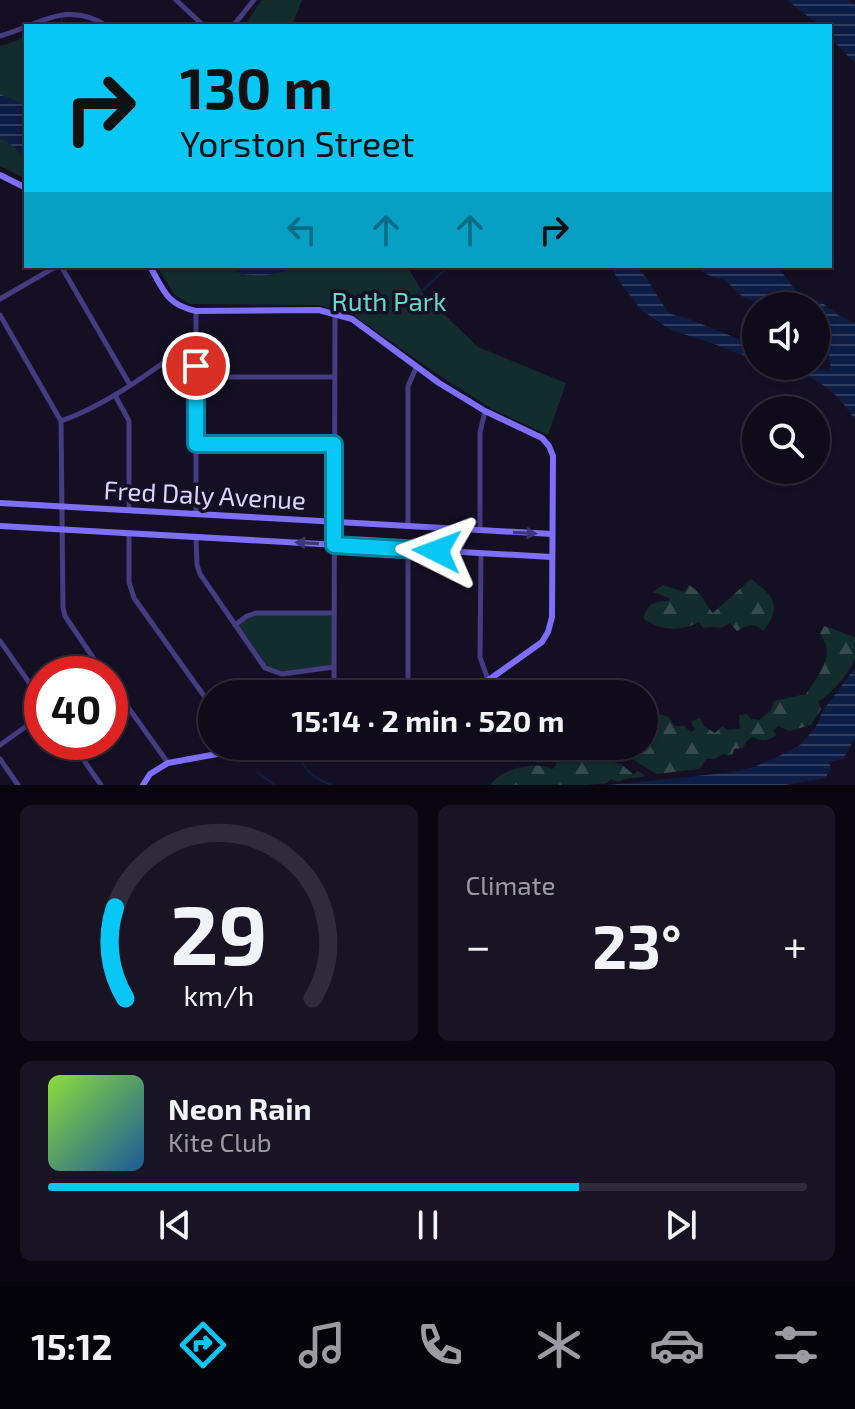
<!DOCTYPE html>
<meta charset="utf-8">
<style>
:root{--surface:#100b1b;--page:#191424;--text:#f1f3f6;--muted:#9c9ba3;--line:#302b3a;--accent:#09c7f4}
body{margin:0;font-family:"Exo 2",sans-serif;background:var(--page);color:var(--text);height:100vh;display:flex;flex-direction:column;font-size:30px;white-space:nowrap}
*{box-sizing:border-box;margin:0}
p{font-size:26px;color:var(--muted)}
.icon{flex:none;width:44px;height:44px;fill:none;stroke:currentColor;stroke-width:2;stroke-linecap:round;stroke-linejoin:round}
.map{position:relative;height:785px;overflow:hidden}
.panel{display:flex;flex-direction:column;gap:20px;padding:20px;background:#09060f;flex:1}
.panel>*{flex:none}
.top-card{position:absolute;left:24px;top:24px;width:808px;height:244px;border-radius:0px;box-shadow:0 2px 6px #0004,0 0 0 2px var(--line);background:#09c7f4;color:#111;overflow:hidden}
.buttons{position:absolute;left:742px;top:292px;display:grid;gap:16px}
.buttons a{display:grid;place-items:center;width:88px;height:88px;border-radius:50%;background:var(--surface);box-shadow:0 2px 6px #0004,0 0 0 2px var(--line);font-size:40px}
.speed{position:absolute;left:24px;top:656px;display:flex;gap:16px;font-size:40px;font-weight:700;text-align:center}
.speed>*{display:grid;place-content:center;width:104px;height:104px;border-radius:50%;background:var(--surface);box-shadow:0 2px 6px #0004,0 0 0 2px var(--line);line-height:1}
.speed .limit{border:12px solid #d22;background:#fff;color:#111}
.pin{position:absolute;display:grid;place-items:center;width:68px;height:68px;color:#fff;margin:-34px;border:4px solid #fff;border-radius:50%;box-shadow:0 2px 8px #0007}
.me{position:absolute;width:88px;margin:-44px;rotate:273deg;stroke-linejoin:round;filter:drop-shadow(0 0 6px #0008)}
.turn{display:flex;align-items:center;gap:28px;height:168px;padding:0 24px;font-size:36px}
.turn .icon{width:104px;height:104px;stroke-width:2.5}
.turn b{display:block;font-size:56px;line-height:68px}
.lanes{display:flex;align-items:center;height:76px;padding:0 24px;background:#0003;justify-content:center;gap:40px;direction:ltr}
.lanes .off{opacity:.35}
.big{font-size:60px;font-weight:700;line-height:1.1}
.panel .card{flex:1;display:flex;flex-direction:column;justify-content:center;gap:12px;min-width:0;padding:0 28px;border-radius:12px;background:var(--page)}
.panel .dial{align-items:center;gap:0}
.dial svg{height:208px;overflow:visible;fill:none;stroke:var(--line);stroke-width:7;stroke-linecap:round;text-anchor:middle}
.dial text{fill:var(--text);stroke:none}
.song{display:flex;align-items:center;gap:24px}
.cover{width:96px;height:96px;border-radius:12px;background:linear-gradient(135deg,hsl(90 70% 55%),hsl(210 70% 35%))}
.played{height:8px;border-radius:4px;background:linear-gradient(90deg,var(--accent) 70%,var(--line) 70%)}
.keys{display:flex;justify-content:space-around;direction:ltr}
.heat{display:flex;justify-content:space-between;align-items:center;font-size:44px;direction:ltr}
.panel .tiles{flex:1;display:grid;gap:20px;grid-template-columns:1fr 1fr}
.card:last-child{grid-column:span 2}
.trip{position:absolute;left:198px;top:680px;width:460px;height:80px;border-radius:40px;background:var(--surface);box-shadow:0 2px 6px #0004,0 0 0 2px var(--line);font-weight:700;line-height:80px;text-align:center}
.tab-bar{display:flex;height:128px;justify-content:space-around;align-items:center;background:#06040b;color:var(--muted)}
.tab-bar .icon{width:56px;height:56px}
.tab-bar .current{color:var(--accent)}
.tab-bar b{font-size:36px;color:var(--text)}
.map>svg:first-child{display:block}
</style>
<div class="map">
<svg width="855" height="785" viewBox="0 0 855 785">
<defs>
<pattern id="forest-firs" width="22" height="20" patternUnits="userSpaceOnUse" patternTransform="scale(2)"><rect width="22" height="20" fill="#132c2e"/><path d="M5 1l3.5 6h-7zM16 11l3.5 6h-7z" fill="#354a4d"/></pattern>
<pattern id="water-rules" width="6" height="5" patternUnits="userSpaceOnUse" patternTransform="scale(2)"><rect width="6" height="5" fill="#0e1d44"/><path d="M0 2.5h6" fill="none" stroke="#303d60"/></pattern>
</defs>
<rect width="100%" height="100%" fill="#150f24"/>
<g fill="url(#forest-firs)">
<path d="M751 579C774 596 783 606 763 631 754 622 747 625 737 631L730 623 721 628 714 627 703 628 699 622C681 632 659 631 643 618 650 602 652 602 669 601V598L653 592 663 585 684 592 689 585C700 591 705 604 713 613Z"/>
<path d="M824 626C835 629 844 634 855 637 855 643 855 651 855 657 851 672 831 694 818 702L821 709 811 725 789 731 778 726 773 731 776 735C768 742 761 741 752 737L746 742 743 748 734 749 733 754 729 756 723 754 714 759H706L700 769 656 774 629 757 619 756 615 754 617 749 611 750 603 746H631L645 749 644 726 657 732 655 727 660 714 668 717 675 726H684L691 732 696 729 692 726V721L700 718 704 726 715 733 722 726 728 730 740 729 739 715 747 714 751 719 759 720 771 710 774 701 806 694C818 675 837 655 820 634Z"/>
<path d="M589 746H598L609 761 621 764 633 774 638 771 645 776C637 779 624 777 618 782L611 779 607 783 586 785H490C502 769 534 760 552 769L555 767 559 758 565 757 567 761C575 763 581 764 586 757L582 752 589 751Z"/>
</g>
<g fill="#132c2e">
<polygon points="262,0 302,0 292,26 244,26"/>
<polygon points="26,35 26,179 0,166 0,46 16,41"/>
<polygon points="157,266 407,266 424,295 478,347 566,383 548,435 492,409 440,376 350,313 319,305 190,304 174,294"/>
<polygon points="256,613 334,613 334,667 282,674 265,668 235,625"/>
</g>
<g fill="url(#water-rules)">
<polygon points="787,0 848,0 855,5 855,63 830,38 830,26 820,26"/>
<path d="M0 94 26 105V156C15 152 12 141 0 139Z"/>
<path d="M225 266H292V270C267 276 247 280 225 266Z"/>
<polygon points="610,266 634,266 645,276 667,311 674,315 689,319 756,346 756,360 714,344 671,330 641,310 619,281"/>
<path d="M693 266H772L781 271 796 291 805 297 820 301 838 315 855 323V420C834 387 817 379 782 366H813L827 371 831 368C828 353 831 350 816 342V306H762L743 297 725 280 710 276Z"/>
<polygon points="855,668 855,738 843,759 829,762 831,769 825,778 786,785 608,785 726,773 754,767 783,754 800,745 815,728 824,709"/>
</g>
<g fill="none" stroke-linecap="round" stroke-linejoin="round">
<g stroke="#0e1d44" stroke-width="2">
<polyline points="61,26 62,18"/>
<polyline points="403,308 449,266"/>
<path d="M296 751C305 770 311 778 332 785"/>
<polyline points="257,772 275,785"/>
</g>
<g stroke="#453c81" stroke-width="5">
<polyline points="176,0 204,26"/>
<polyline points="233,26 254,0"/>
<path d="M0 36C41 24 67 0 107 26"/>
<polyline points="61,266 130,385"/>
<polyline points="0,299 57,266"/>
<polyline points="196,311 196,514"/>
<polyline points="0,315 61,421 63,608 65,616 104,674"/>
<polyline points="196,377 333,377"/>
<polyline points="115,395 129,421 129,510"/>
<path d="M61 421C101 407 138 381 173 356L179 354H196"/>
<polyline points="196,444 334,444"/>
<polyline points="408,526 408,386 416,368"/>
<polyline points="480,530 480,433 485,411"/>
<polyline points="129,533 129,582 134,598 212,707"/>
<polyline points="196,537 197,565 200,574 265,668 282,674 334,667"/>
<polyline points="408,549 408,694"/>
<polyline points="481,553 480,657 488,680"/>
<polyline points="235,625 247,616 256,613 334,613"/>
<polyline points="0,641 42,701"/>
<polyline points="110,682 168,763"/>
<polyline points="334,694 335,313"/>
<polyline points="71,742 101,785"/>
<polyline points="0,745 42,715"/>
<polyline points="0,759 18,785"/>
</g>
<g stroke="#7f6efa" stroke-width="6">
<polyline points="0,175 26,188"/>
<path d="M150 266C163 290 167 305 196 311L319 310 352 319 439 383 485 411 542 438 549 446 553 456 552 617 548 632 542 642 469 694"/>
<polyline points="0,503 552,534"/>
<polyline points="0,526 552,557"/>
<polyline points="143,785 150,774 168,763 261,746"/>
</g>
</g>
<defs><path id="oneway-solid" d="M-6-.8H1V-3.2L6.5 0L1 3.2V.8H-6Z" transform="scale(2)"/></defs>
<g fill="#3f357a">
<use href="#oneway-solid" transform="translate(525 533) rotate(3)"/>
<use href="#oneway-solid" transform="translate(307 543) rotate(-177)"/>
</g>
<g fill="none" stroke-linecap="round" stroke-linejoin="round">
<g stroke="#06819f" stroke-width="20">
<polyline id="route" points="196,366 196,444 334,444 334,545 437,551"/>
</g>
<use href="#route" stroke="#09c7f4" stroke-width="14"/>
</g>
<g text-anchor="middle" dominant-baseline="central" stroke-width="7" stroke-linejoin="round" paint-order="stroke">
<g font-size="26" fill="#62dbc8" stroke="#150f24">
<text x="389" y="300">Ruth Park</text>
</g>
<g font-size="26" fill="#dcd4fd" stroke="#150f24">
<text transform="translate(205 494) rotate(3)">Fred Daly Avenue</text>
</g>
</g>
</svg>
<div class="buttons">
<a><svg class="icon" aria-label="sound" viewBox="0 0 24 24"><path d="M4 9h4l5-4v14l-5-4H4zM17 9q2 3 0 6"/></svg></a>
<a><svg class="icon" aria-label="search" viewBox="0 0 24 24"><circle cx="10" cy="10" r="6"/><path d="M15 15l6 6"/></svg></a>
</div>
<div class="speed"><div class="limit">40</div></div>
<div class="pin" style="left:196px;top:366px;background:#d93025"><svg class="icon" aria-label="arrive" viewBox="0 0 24 24"><path d="M6 21V4h12l-3 4 3 4H6"/></svg></div>
<svg class="me" style="left:437px;top:551px" viewBox="-20 -20 40 40"><path d="M0-17L14 15 0 8-14 15z" fill="#09c7f4" stroke="#fff" stroke-width="4"/></svg>
<div class="trip">15:14 · 2 min · 520 m</div>
<div class="top-card">
<div class="turn"><svg class="icon" aria-label="right" viewBox="0 0 24 24"><path d="M7 20v-9h11M14 6l5 5-5 5"/></svg><div><b>130 m</b>Yorston Street</div></div>
<div class="lanes"><svg class="icon off" aria-label="left" viewBox="0 0 24 24"><path d="M17 20v-9H6M10 6l-5 5 5 5"/></svg><svg class="icon off" aria-label="ahead" viewBox="0 0 24 24"><path d="M12 20V5M6 11l6-6 6 6"/></svg><svg class="icon off" aria-label="ahead" viewBox="0 0 24 24"><path d="M12 20V5M6 11l6-6 6 6"/></svg><svg class="icon" aria-label="right" viewBox="0 0 24 24"><path d="M7 20v-9h11M14 6l5 5-5 5"/></svg></div>
</div>
</div>
<section class="panel">
<div class="tiles">
<div class="card dial"><svg viewBox="0 0 100 80">
<path d="M14 69A42 42 0 1 1 86 69"/>
<path d="M14 69A42 42 0 0 1 10 34" stroke="#09c7f4"/>
<text x="50" y="56" font-size="32" font-weight="700">29</text>
<text x="50" y="72" font-size="11">km/h</text>
</svg></div>
<div class="card"><p>Climate</p>
<div class="heat"><a>−</a><b class="big">23°</b><a>+</a></div>
</div>
<div class="card">
<div class="song"><i class="cover"></i><div><b>Neon Rain</b><p>Kite Club</p></div></div>
<div class="played"></div>
<div class="keys"><svg class="icon" aria-label="previous" viewBox="0 0 24 24"><path d="M18 5L8 12l10 7zM5 5v14"/></svg><svg class="icon" aria-label="pause" viewBox="0 0 24 24"><path d="M8 5v14M16 5v14"/></svg><svg class="icon" aria-label="next" viewBox="0 0 24 24"><path d="M6 5l10 7-10 7zM19 5v14"/></svg></div>
</div>
</div>
</section>
<nav class="tab-bar">
<b>15:12</b>
<svg class="icon current" aria-label="directions" viewBox="0 0 24 24"><path d="M12 3l9 9-9 9-9-9zM9 14v-3h6M13 9l2 2-2 2"/></svg>
<svg class="icon" aria-label="music" viewBox="0 0 24 24"><path d="M9 18V5l10-2v13"/><circle cx="6" cy="18" r="3"/><circle cx="16" cy="16" r="3"/></svg>
<svg class="icon" aria-label="phone" viewBox="0 0 24 24"><path d="M5 4h4l2 5-3 2q2 4 5 5l2-3 5 2v4C11 20 4 13 5 4z"/></svg>
<svg class="icon" aria-label="climate" viewBox="0 0 24 24"><path d="M12 3v18M4 7l16 10M4 17L20 7"/></svg>
<svg class="icon" aria-label="car" viewBox="0 0 24 24"><path d="M5 17H2v-5l4-1 3-4h7l3 4 3 1v5h-3M9 17h6M6 11h13"/><circle cx="7" cy="17" r="2"/><circle cx="17" cy="17" r="2"/></svg>
<svg class="icon" aria-label="filters" viewBox="0 0 24 24"><path d="M4 7h16M4 17h16"/><circle cx="9" cy="7" r="2"/><circle cx="15" cy="17" r="2"/></svg>
</nav>
